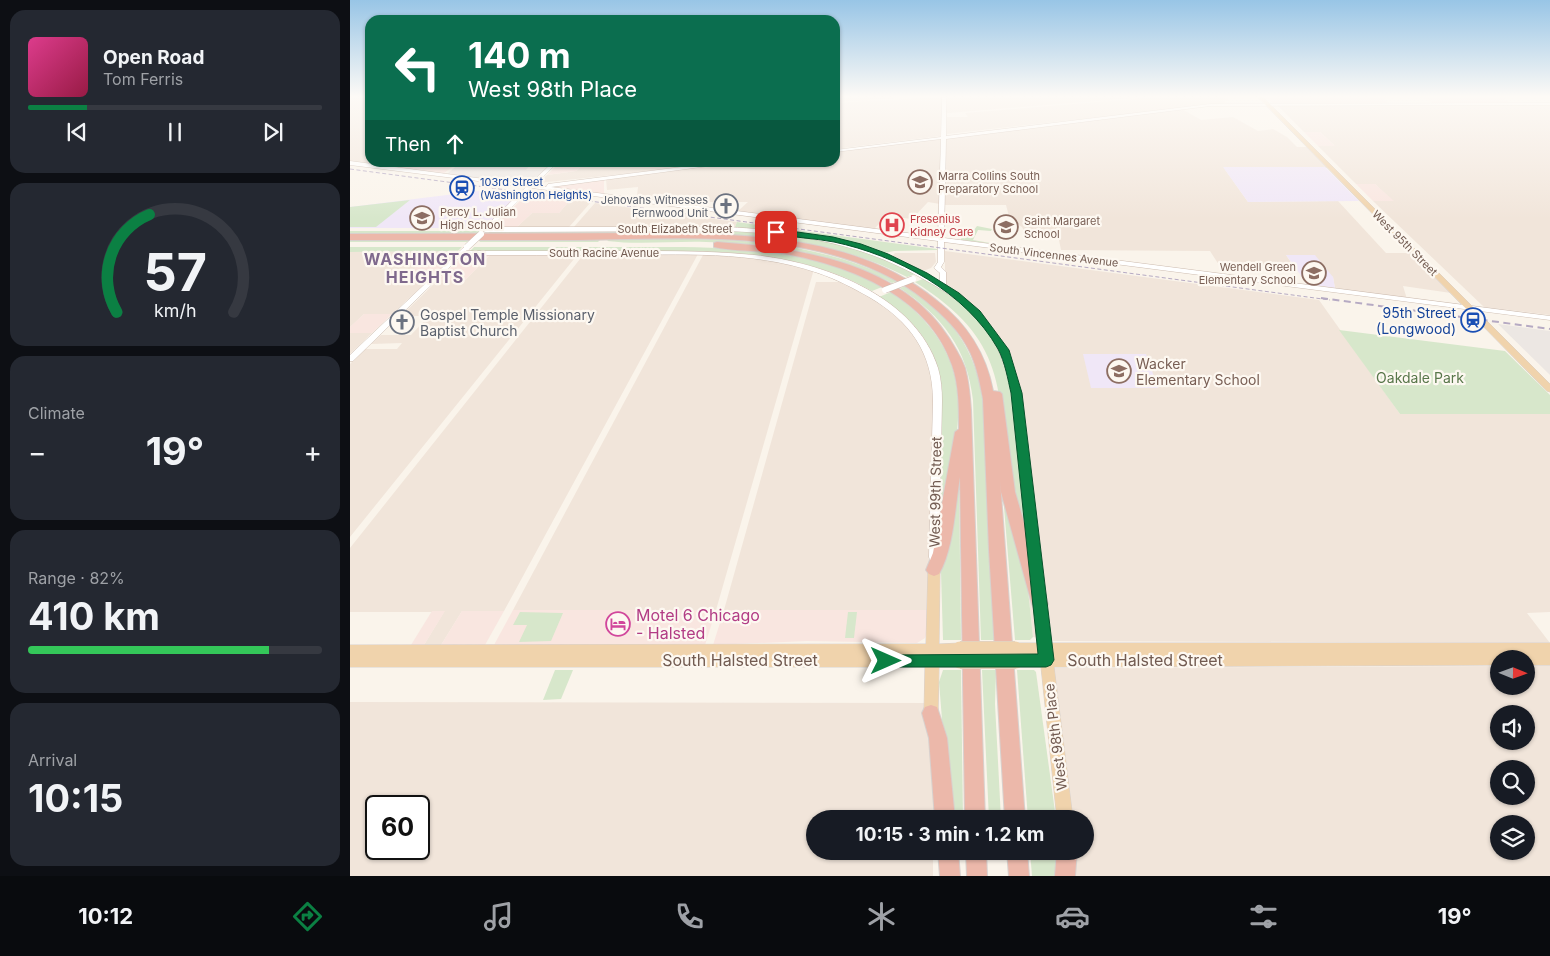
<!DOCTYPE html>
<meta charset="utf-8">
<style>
:root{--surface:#171b24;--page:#242831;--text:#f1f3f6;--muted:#9ea1a6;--line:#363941;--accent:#0b8043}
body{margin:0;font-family:Inter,sans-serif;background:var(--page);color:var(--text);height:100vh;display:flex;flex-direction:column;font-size:19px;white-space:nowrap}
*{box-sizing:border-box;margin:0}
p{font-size:16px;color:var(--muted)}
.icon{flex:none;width:28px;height:28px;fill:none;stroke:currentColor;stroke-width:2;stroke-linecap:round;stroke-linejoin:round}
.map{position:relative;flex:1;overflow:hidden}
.sheet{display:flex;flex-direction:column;gap:10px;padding:10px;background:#0d0f14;width:350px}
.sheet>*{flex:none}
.guide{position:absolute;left:15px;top:15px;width:475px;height:152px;border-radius:15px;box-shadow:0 1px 4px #0004;background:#0b6e4f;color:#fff;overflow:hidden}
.needle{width:32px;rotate:91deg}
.tools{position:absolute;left:1140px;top:650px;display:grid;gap:10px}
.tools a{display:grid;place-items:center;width:45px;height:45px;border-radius:50%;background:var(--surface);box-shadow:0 1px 4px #0004;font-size:25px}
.speed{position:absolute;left:15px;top:795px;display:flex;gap:10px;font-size:25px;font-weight:700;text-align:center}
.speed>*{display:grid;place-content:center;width:65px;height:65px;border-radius:50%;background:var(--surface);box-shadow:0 1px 4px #0004;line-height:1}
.speed .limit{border:2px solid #111;border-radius:8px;background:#fff;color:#111}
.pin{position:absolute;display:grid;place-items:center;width:42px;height:42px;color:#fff;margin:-21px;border-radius:10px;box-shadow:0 2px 8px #0006}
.me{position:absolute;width:55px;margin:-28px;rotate:90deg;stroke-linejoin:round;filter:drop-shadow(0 0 4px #0008)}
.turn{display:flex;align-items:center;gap:18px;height:105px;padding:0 20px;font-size:22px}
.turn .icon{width:65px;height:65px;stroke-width:2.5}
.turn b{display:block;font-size:35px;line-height:42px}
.then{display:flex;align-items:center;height:48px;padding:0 20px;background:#0003;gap:10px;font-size:19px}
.big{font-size:38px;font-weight:700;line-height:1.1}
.sheet .tile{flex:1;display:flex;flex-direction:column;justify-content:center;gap:8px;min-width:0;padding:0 18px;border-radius:15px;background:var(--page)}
.sheet .dial{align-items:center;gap:0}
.dial svg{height:130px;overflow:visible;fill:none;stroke:var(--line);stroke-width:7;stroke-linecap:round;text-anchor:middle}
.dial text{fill:var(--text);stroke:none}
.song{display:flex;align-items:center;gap:15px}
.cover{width:60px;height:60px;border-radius:8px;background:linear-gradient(135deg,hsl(330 70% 55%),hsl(340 70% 35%))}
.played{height:5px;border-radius:2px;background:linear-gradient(90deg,var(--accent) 20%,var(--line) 20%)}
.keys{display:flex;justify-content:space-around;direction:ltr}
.heat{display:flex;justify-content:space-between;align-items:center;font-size:28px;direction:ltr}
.charge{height:8px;border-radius:4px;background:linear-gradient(90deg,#34c759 82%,var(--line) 0)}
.trip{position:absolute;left:456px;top:810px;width:288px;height:50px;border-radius:25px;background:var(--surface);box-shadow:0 1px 4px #0004;font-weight:700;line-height:50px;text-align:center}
.tab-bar{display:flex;height:80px;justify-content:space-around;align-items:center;background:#090b0e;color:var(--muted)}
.tab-bar .icon{width:35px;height:35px}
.tab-bar .on{color:var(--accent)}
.tab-bar b{font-size:22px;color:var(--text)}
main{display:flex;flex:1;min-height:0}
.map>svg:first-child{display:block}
</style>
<main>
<section class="sheet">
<div class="tile">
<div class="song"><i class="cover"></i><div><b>Open Road</b><p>Tom Ferris</p></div></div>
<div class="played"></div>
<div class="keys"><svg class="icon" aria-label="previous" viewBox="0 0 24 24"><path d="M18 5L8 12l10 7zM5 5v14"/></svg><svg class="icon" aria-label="pause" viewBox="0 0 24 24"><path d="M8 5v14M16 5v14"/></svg><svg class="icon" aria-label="next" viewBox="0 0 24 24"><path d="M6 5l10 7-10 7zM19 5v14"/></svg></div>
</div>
<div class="tile dial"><svg viewBox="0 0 100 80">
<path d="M14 69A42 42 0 1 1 86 69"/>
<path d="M14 69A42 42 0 0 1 34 9" stroke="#0b8043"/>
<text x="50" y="56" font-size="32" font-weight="700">57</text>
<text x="50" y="72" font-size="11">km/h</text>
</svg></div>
<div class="tile"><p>Climate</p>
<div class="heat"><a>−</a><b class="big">19°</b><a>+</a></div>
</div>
<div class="tile"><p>Range · 82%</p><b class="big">410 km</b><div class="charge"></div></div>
<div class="tile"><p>Arrival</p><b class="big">10:15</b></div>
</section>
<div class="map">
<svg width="1200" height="876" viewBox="0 0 1200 876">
<rect width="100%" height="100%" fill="#faf4eb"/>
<g fill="#f1e5da" fill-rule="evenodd">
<polygon points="0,96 20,96 20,162 62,163 33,166 0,161"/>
<polygon points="485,96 547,96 546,98 485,102"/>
<polygon points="597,96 806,96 598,113 596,112"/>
<polygon points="821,96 870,96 879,100 874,101 876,103 597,134 597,117 618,117 615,113"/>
<polygon points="592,97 591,136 485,149 485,103"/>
<polygon points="927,105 1200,105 1200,315 1134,307 1023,201 1043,201 1025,184 1006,184 968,146 984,145 970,132 954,132"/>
<polygon points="832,109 851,120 883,117 908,131 923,129 937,137 947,147 957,147 978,168 874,168 898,202 988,201 1036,253 1062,253 1101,293 1053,286 1057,299 985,288 983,277 936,255 946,270 869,265 860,251 711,250 709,240 675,233 672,227 660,220 656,205 596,205 578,202 562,219 537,216 524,229 388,211 398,202 359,202 352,206 287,196 288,187 257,190 256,179 394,163 485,162 485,151"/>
<polygon points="234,163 376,163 188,183 197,175 226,171"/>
<polygon points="221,199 241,202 219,227 167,227 182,213 209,213"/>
<polygon points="245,203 387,222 385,227 224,227"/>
<polygon points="109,251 98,262 72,262 53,279 80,279 42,314 14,314 0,327 0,252"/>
<polygon points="595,251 969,300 1050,414 1200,414 1200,612 1177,613 1200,643 704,641 683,637 678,590 678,550 661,390 649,350 639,334 630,321 595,290"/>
<polygon points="545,253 585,253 586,262 581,268 573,271 542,256"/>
<polygon points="141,254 228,254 0,537 0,364 15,349 47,349 52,343 21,344 31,335 61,335 79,316 51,316 88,280 115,280"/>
<polygon points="234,254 348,254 154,611 112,611 91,645 74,645 94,612 0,612 0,548"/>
<polygon points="353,255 410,258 464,269 366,610 163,610"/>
<polygon points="466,282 497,282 548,316 565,335 581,367 584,398 578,610 374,610"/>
<polygon points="0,333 22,333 0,354"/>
<path d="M1176 665H1200V876H723L720 851H735V819H717L700 668 1149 666V686H1176ZM1149 714H1176V741H1149ZM1149 769H1176V796H1149ZM1149 824H1176V851H1149Z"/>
<path d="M0 702 585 703 584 819H465V851H583V876H0ZM26 806H69V849H26Z"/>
</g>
<g fill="#f9e6e0">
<polygon points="916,96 1012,96 1032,98 1038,103 923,103"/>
<polygon points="1075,98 1152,98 1160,103 1083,103"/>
<polygon points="954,132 970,132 985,146 968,146"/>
<polygon points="210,162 234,162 234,163 226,171 197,175"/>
<polygon points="71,163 71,162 108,163 94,173 38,166"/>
<polygon points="254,180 254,194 202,187"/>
<polygon points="1006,184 1025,184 1044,201 1023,201"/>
<polygon points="177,194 221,199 209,213 182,213 167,227 143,227"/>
<polygon points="121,254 141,254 115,280 88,280 113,256"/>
<polygon points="72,262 98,262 80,279 53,279"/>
<polygon points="14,314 42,314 22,333 0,333 0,327"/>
<polygon points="163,610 366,610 355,645 144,645"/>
<polygon points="374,610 578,610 577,633 575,638 567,643 457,641 363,645"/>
<polygon points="82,611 95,611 74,645 61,645"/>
<polygon points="112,611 154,611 135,645 91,645"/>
</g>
<g fill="#ece7e3">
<polygon points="110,163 182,163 176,170 195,170 181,182 177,184 97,174"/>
<polygon points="1148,324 1200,331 1200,375"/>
</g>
<g fill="#f0e7f7">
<polygon points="873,167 975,167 1009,201 898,202"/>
<polygon points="137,190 170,194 134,228 0,228 0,207"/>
<polygon points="936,255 965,255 983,277 985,288 957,284"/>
<polygon points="733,354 796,354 808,388 741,388"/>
</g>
<g fill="#d7e7cb">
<polygon points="60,200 26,227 0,227 0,207"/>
<polygon points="387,222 587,249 587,250 544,251 534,253 503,243 464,235 385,227"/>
<polygon points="627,226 642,229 641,231 628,230 623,240 646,244 611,240 613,228 624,230"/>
<path d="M142 230H383L467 238 519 251 568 273 557 277C475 234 383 234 293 234 241 234 189 234 137 234Z"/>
<polygon points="0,231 130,231 126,234 0,234"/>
<polygon points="0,239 121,239 117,242 0,242"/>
<polygon points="133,239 251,239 248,242 129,242"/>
<path d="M260 239C366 239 450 234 548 281L542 283C484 254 421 243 356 242 323 241 289 245 257 241Z"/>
<polygon points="0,247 112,247 108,251 0,252"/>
<path d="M124 247C178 247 231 247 284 247 369 247 456 245 532 287L522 291C447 248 362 251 279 251 226 251 173 251 120 251Z"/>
<path d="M576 278C595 291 615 303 630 321 661 359 663 405 668 451 672 484 675 517 678 550 672 529 663 506 660 484 647 387 658 341 565 282Z"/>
<path d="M556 286C602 317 626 348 633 404L645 640H631L623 400C617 348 593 317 550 288Z"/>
<path d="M541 292C636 359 608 429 590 526L592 392C590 350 564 318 529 297Z"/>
<polygon points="989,330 1155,351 1200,395 1200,414 1050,414"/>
<polygon points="609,483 611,640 593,640 591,572"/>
<polygon points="653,495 678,590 683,637 680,640 665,640"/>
<polygon points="170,612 212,613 213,613 201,641 169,642 177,625 163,625"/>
<polygon points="498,612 507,612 504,638 495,638"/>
<polygon points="205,670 223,670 211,699 193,700"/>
<polygon points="593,670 611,670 613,819 600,819 589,682"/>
<polygon points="632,670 646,670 645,704 651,819 639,819"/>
<polygon points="667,670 684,670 686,672 706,819 678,819"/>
<polygon points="680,851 709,851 711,876 682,876"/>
</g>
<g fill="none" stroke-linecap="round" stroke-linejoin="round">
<g stroke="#cdbcb0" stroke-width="1">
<g id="secondary">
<path d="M592 96H596V136L860 104 1200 103V105L860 106 596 139 594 238 1200 316V320L594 242V262L591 267 596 272V286L624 307 635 319 653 345 666 375 671 393 690 566 689 569 685 570 681 569 680 566 663 393C657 372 651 352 639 333 623 310 599 293 575 280 511 243 451 234 378 231L135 232 132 230 133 229 176 187 0 165V161L179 185 203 162H208L185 185 196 187 198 184 371 162H389L201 187 588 237 591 139 485 152V150L591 137ZM182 188 588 241V262L584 268 590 273V282C568 270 547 258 523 250 476 234 428 230 378 227H141Z"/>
<path d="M115 247 118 249 116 251C164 251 212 251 260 251 308 251 356 250 404 255 472 262 565 295 588 368 591 378 592 390 592 401L589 557 588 560 584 561 580 560 579 557 583 401C583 353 560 321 519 297 503 288 486 279 468 273 402 250 329 255 261 255 211 255 162 255 112 255L3 361H0V355L113 248Z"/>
</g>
</g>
<g stroke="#d8d1ce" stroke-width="1">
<g id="primary">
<polygon points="907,96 912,96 1200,384 1200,392 1197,391"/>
<polygon points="584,565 588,567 590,570 589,644 610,643 615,645 617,649 615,653 589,655 610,655 615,657 617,661 615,665 610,667 589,667 588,713 586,717 581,719 576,717 574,713 575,667 0,667 0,645 576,644 578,570 580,567"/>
<polygon points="690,599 694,600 696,604 701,643 1200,643 1200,665 1176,665 1176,659 1149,659 1149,665 704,667 723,819 707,819 691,667 666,667 661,665 659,661 661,657 666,655 689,655 660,653 658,649 660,645 665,643 688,643 684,604 686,600"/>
</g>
</g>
<g stroke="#d8d1ce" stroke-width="2">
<g id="highway">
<path d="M322 233C415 235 511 239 586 300 617 324 636 353 643 391L650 392 652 394 665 492 698 604 696 608 690 610 684 608 682 604 651 492 650 481 675 819H655L639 550 633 399C630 383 627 367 620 352 610 331 594 316 576 301 482 225 340 239 227 240 151 240 76 240 0 240V234Z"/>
<path d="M367 242C450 248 550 262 599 338 605 348 611 357 615 368 619 382 620 396 621 410L635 819H615L610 477C605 506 604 548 589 574L584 576 579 574 576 570 583 553 605 432 609 429C609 407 609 385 602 365 579 296 500 266 436 254 412 250 387 252 364 247V243Z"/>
<polygon points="581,705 587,707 597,738 605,819 585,819 579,738 572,713 575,707"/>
<polygon points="588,851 608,851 610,876 590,876"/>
<polygon points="616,851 636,851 637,876 617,876"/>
<polygon points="657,851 677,851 679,876 659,876"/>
<polygon points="707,851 727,851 725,876 705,876"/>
</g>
</g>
<use href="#secondary" fill="#fff" fill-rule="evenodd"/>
<use href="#primary" fill="#f0d3ac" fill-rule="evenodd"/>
<use href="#highway" fill="#ecb8aa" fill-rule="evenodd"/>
<polyline stroke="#b6aac3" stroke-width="1" stroke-dasharray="4 2.5" stroke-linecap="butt" points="0,169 980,300"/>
<polyline stroke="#b6aac3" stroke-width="2" stroke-dasharray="7 4.5" stroke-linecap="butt" points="971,298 1200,329"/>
<g stroke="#cdbcb0" stroke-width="7" stroke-linecap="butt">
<g id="secondary-bridge">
<polyline points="117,247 131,234"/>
<polyline points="535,290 563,279"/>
</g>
</g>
<g stroke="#d8d1ce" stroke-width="16" stroke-linecap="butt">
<g id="primary-bridge">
<polyline points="610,649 665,649"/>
<polyline points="610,661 666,661"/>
</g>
</g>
<use href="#secondary-bridge" stroke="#fff" stroke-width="6"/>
<use href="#primary-bridge" stroke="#f0d3ac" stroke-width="15"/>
</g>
<linearGradient id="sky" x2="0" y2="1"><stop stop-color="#98c5e6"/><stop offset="0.44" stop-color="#fdfaf6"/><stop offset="1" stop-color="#fdfaf6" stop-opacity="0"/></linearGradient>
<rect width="1200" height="219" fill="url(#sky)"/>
<path fill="#0b8043" stroke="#07532c" d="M426 229 483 237 511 244 538 254 577 273 609 293 630 311 659 350 672 393 704 660 701 665 696 667H536L530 666 528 661 530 656 536 655 688 654 661 393C658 380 655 362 648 349 616 292 546 255 484 242 464 238 443 238 423 233L422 232Z"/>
<defs>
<g id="school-ring" transform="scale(1.25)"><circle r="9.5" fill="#fdf8f1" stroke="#8d6e63" stroke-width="1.5"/><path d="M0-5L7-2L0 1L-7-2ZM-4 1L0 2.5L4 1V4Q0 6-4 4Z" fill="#8d6e63"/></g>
<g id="station-ring" transform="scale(1.25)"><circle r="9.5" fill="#fdf8f1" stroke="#1a4fb4" stroke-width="1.5"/><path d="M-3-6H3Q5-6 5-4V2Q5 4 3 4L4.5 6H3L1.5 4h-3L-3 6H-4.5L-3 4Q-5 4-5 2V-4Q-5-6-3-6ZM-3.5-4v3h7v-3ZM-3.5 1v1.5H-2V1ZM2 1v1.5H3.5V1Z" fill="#1a4fb4"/></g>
<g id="church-ring" transform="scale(1.25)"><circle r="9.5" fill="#fdf8f1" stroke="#6b7280" stroke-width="1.5"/><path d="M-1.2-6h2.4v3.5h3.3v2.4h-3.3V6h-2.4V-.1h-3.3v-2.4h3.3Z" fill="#6b7280"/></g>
<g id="hospital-ring" transform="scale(1.25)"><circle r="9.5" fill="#fdf8f1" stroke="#e0444e" stroke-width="1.5"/><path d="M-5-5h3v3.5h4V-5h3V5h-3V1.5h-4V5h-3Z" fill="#e0444e"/></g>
<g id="hotel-ring" transform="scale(1.25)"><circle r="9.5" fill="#fdf8f1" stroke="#d1479c" stroke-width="1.5"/><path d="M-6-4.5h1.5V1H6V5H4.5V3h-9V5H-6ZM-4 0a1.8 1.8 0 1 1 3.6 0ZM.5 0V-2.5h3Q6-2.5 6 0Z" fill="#d1479c"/></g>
</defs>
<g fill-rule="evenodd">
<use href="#school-ring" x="570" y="182"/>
<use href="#station-ring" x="112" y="188"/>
<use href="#church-ring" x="376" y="206"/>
<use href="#school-ring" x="72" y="218"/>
<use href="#hospital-ring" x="542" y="225"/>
<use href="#school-ring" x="656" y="227"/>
<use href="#school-ring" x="964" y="273"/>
<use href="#station-ring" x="1123" y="320"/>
<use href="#church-ring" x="52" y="322"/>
<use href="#school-ring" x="769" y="371"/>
<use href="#hotel-ring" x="268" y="624"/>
</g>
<g text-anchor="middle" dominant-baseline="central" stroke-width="4.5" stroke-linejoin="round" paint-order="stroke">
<g font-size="11" fill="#785e54" stroke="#fdf8f1" text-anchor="start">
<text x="588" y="176">Marra Collins South<tspan x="588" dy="13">Preparatory School</tspan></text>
<text x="90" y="212">Percy L. Julian<tspan x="90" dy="13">High School</tspan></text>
<text x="674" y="221">Saint Margaret<tspan x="674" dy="13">School</tspan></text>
<text x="946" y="267" text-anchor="end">Wendell Green<tspan x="946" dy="13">Elementary School</tspan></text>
</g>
<g font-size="11" fill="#164399" stroke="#fdf8f1" text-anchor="start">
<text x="130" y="182">103rd Street<tspan x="130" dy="13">(Washington Heights)</tspan></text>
</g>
<g font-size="11" fill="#5b616d" stroke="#fdf8f1" text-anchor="end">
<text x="358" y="200">Jehovahs Witnesses<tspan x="358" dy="13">Fernwood Unit</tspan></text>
</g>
<g font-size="11" fill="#be3a42" stroke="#fdf8f1" text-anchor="start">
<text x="560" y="219">Fresenius<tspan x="560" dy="13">Kidney Care</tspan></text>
</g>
<g font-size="11" fill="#725b51" stroke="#fdf8f1">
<text x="325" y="229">South Elizabeth Street</text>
<text transform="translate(1055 243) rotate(45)">West 95th Street</text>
<text x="254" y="253">South Racine Avenue</text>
<text transform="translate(704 255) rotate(7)">South Vincennes Avenue</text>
</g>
<g font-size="14" fill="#164399" stroke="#fdf8f1" text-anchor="end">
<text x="1106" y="312">95th Street<tspan x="1106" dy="16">(Longwood)</tspan></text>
</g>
<g font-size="14" fill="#5b616d" stroke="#fdf8f1" text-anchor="start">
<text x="70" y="314">Gospel Temple Missionary<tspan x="70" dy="16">Baptist Church</tspan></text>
</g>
<g font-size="14" fill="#785e54" stroke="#fdf8f1" text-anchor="start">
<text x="786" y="363">Wacker<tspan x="786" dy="16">Elementary School</tspan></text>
</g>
<g font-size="14" fill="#59774b" stroke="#fdf8f1">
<text x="1070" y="377">Oakdale Park</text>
</g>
<g font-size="14" fill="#725b51" stroke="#fdf8f1">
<text transform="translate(585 492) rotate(-89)">West 99th Street</text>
<text transform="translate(705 737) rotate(-97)">West 98th Place</text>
</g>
<g font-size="16" font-weight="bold" letter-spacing="1" fill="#7f698d" stroke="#fdf8f1">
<text x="75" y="259">WASHINGTON<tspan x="75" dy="18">HEIGHTS</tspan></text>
</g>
<g font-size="16" fill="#b23c85" stroke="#fdf8f1" text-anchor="start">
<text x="286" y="615">Motel 6 Chicago<tspan x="286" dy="18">- Halsted</tspan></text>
</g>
<g font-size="16" fill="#725b51" stroke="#fdf8f1">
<text x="390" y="660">South Halsted Street</text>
<text x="795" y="660">South Halsted Street</text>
</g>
</g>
</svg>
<div class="tools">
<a><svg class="needle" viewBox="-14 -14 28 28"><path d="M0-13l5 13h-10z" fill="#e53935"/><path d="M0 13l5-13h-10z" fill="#9ea1a6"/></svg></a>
<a><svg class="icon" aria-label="sound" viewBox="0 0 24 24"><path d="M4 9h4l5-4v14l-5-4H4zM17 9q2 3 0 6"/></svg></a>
<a><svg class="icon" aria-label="search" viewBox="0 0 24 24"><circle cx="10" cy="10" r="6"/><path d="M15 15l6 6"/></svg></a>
<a><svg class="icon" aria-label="layers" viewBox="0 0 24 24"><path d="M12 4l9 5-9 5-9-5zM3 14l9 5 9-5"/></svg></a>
</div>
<div class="speed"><div class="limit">60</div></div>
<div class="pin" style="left:426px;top:232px;background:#d93025"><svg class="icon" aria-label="arrive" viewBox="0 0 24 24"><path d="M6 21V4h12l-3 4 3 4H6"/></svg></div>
<svg class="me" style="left:536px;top:661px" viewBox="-20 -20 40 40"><path d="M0-17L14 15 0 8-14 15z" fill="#0b8043" stroke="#fff" stroke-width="4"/></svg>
<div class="trip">10:15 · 3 min · 1.2 km</div>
<div class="guide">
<div class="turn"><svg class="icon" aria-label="left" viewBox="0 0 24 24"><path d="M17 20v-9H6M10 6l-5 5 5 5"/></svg><div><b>140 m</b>West 98th Place</div></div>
<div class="then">Then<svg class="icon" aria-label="ahead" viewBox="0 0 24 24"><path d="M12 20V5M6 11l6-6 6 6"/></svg></div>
</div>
</div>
</main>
<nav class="tab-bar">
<b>10:12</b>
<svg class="icon on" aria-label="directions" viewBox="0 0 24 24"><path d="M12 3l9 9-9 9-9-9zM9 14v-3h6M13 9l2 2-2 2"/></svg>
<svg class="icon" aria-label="music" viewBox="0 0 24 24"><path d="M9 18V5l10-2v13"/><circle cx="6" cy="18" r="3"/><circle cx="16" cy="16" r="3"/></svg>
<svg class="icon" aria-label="phone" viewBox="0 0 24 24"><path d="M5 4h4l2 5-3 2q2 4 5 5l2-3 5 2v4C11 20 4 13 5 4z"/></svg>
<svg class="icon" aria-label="climate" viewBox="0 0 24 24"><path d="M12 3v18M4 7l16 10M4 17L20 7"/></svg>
<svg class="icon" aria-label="car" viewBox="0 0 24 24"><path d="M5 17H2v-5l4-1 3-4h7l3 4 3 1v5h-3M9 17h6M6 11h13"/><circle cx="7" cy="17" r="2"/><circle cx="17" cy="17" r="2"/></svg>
<svg class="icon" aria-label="filters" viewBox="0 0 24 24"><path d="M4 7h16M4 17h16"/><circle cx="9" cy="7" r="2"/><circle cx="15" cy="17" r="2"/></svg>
<b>19°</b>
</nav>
